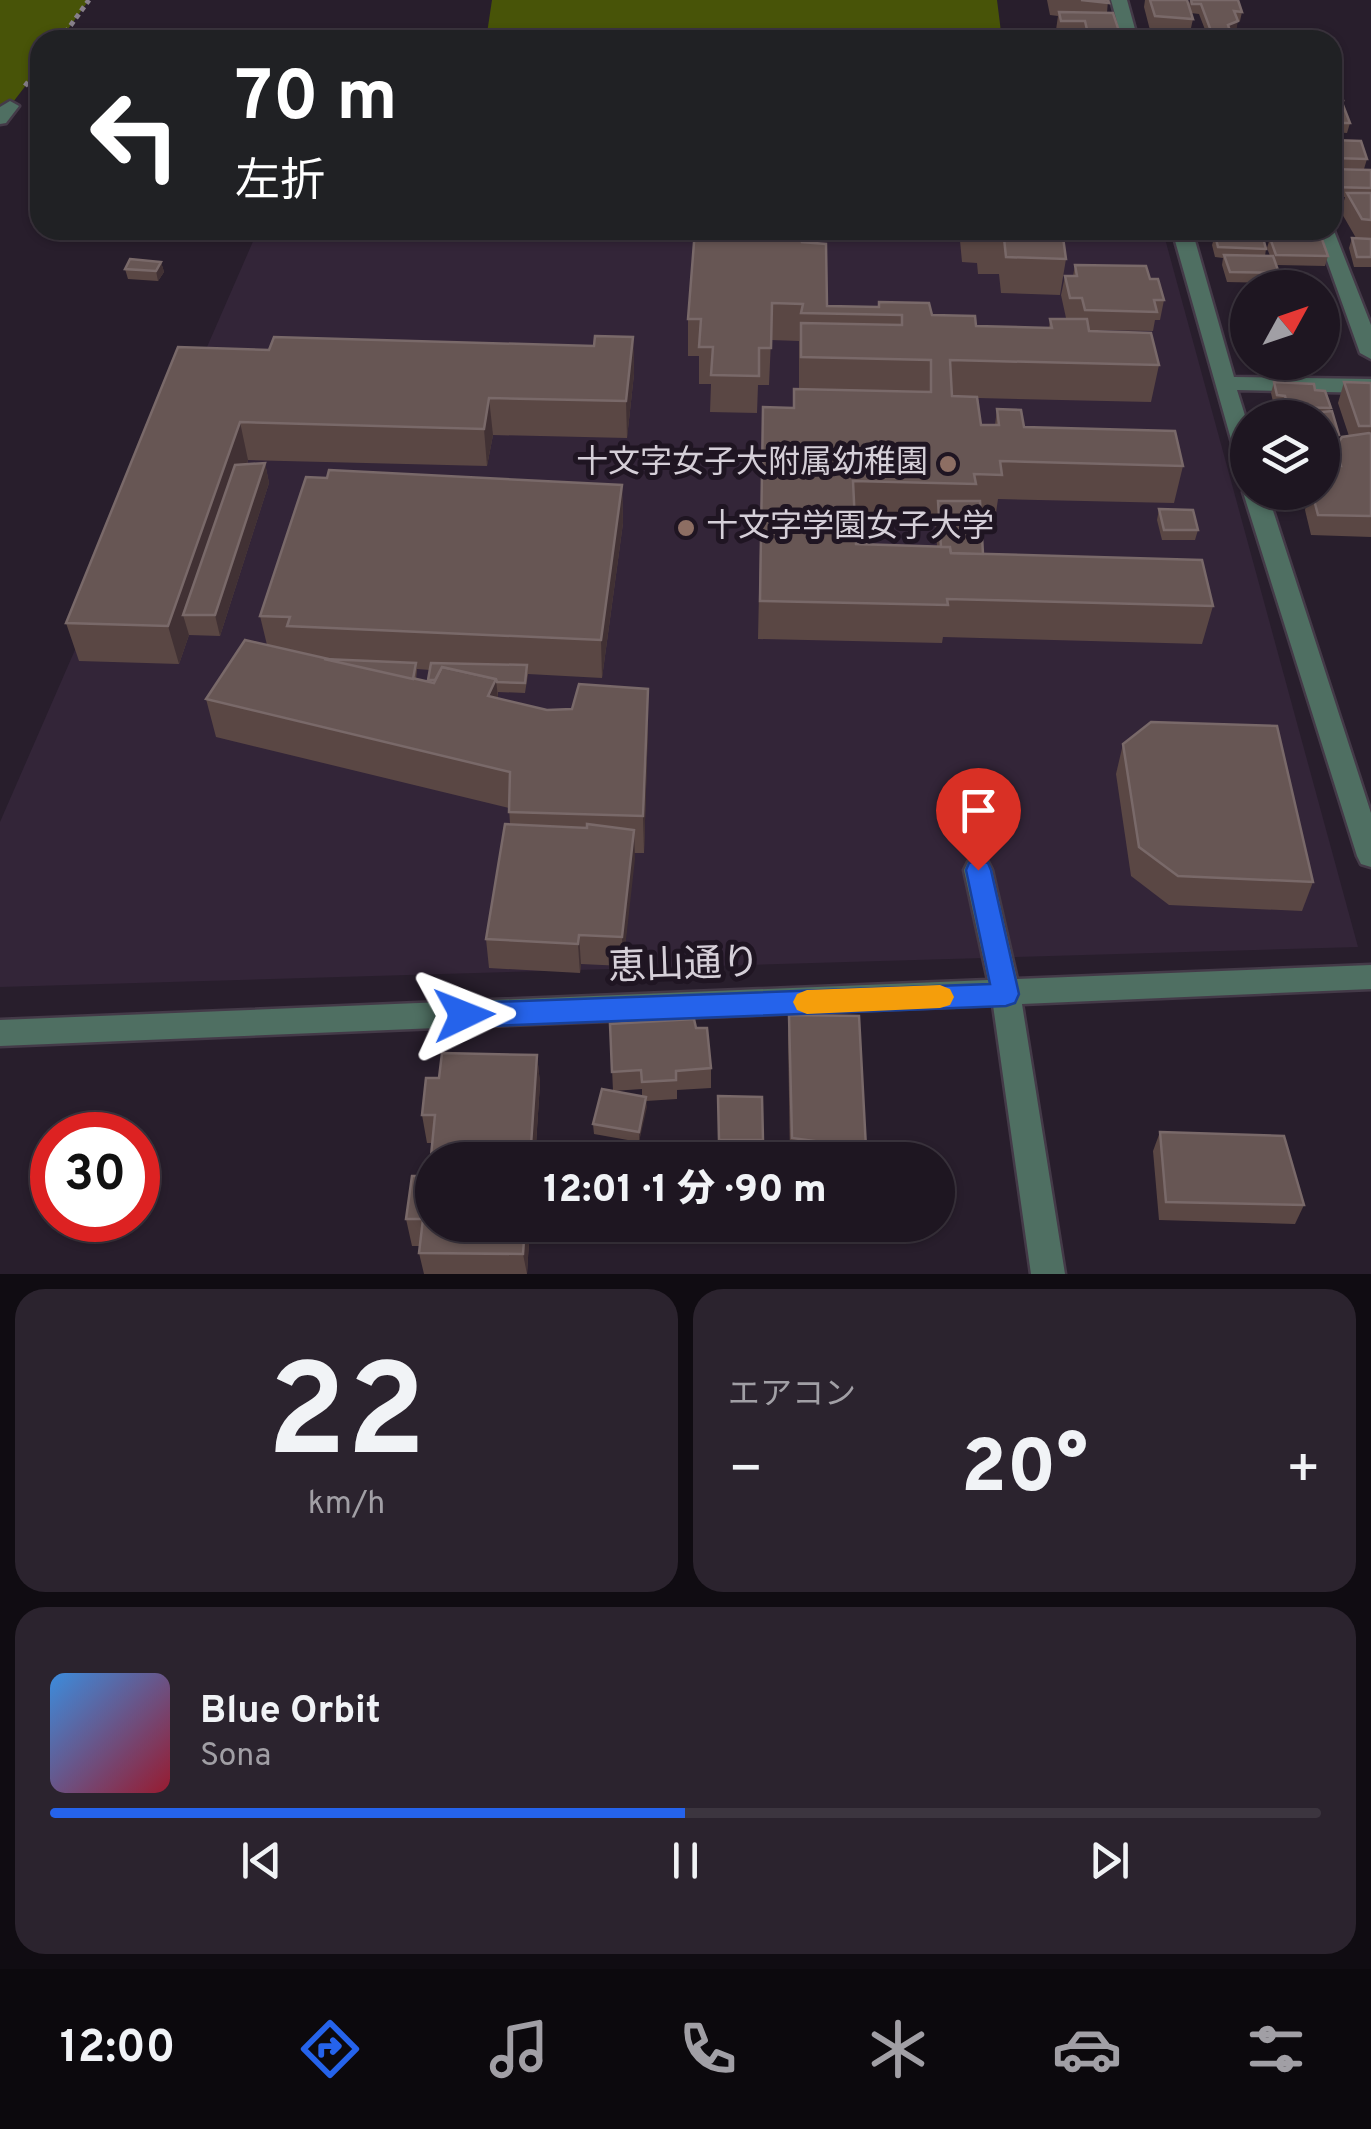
<!DOCTYPE html>
<html lang="ja">
<meta charset="utf-8">
<style>
:root{--surface:#1e1621;--page:#2b232e;--text:#f1f3f6;--muted:#a19fa5;--line:#3c353f;--accent:#2563eb}
body{margin:0;font-family:Overpass,"Noto Sans JP",sans-serif;background:var(--page);color:var(--text);height:100vh;display:flex;flex-direction:column;font-size:38px;white-space:nowrap}
*{box-sizing:border-box;margin:0}
p{font-size:32px;color:var(--muted)}
.icon{flex:none;width:55px;height:55px;fill:none;stroke:currentColor;stroke-width:2;stroke-linecap:round;stroke-linejoin:round}
.map{position:relative;height:1274px;overflow:hidden}
.drawer{display:flex;flex-direction:column;gap:15px;padding:15px;background:#100c12;flex:1}
.drawer>*{flex:none}
.hud{position:absolute;left:30px;top:30px;width:1312px;height:210px;border-radius:30px;box-shadow:0 2px 8px #0004,0 0 0 2px var(--line);background:#202124;color:#fff;overflow:hidden}
.needle{width:65px;rotate:50deg}
.buttons{position:absolute;left:1230px;top:270px;display:grid;gap:20px}
.buttons a{display:grid;place-items:center;width:110px;height:110px;border-radius:50%;background:var(--surface);box-shadow:0 2px 8px #0004,0 0 0 2px var(--line);font-size:50px}
.speed{position:absolute;left:30px;top:1112px;display:flex;gap:20px;font-size:50px;font-weight:700;text-align:center}
.speed>*{display:grid;place-content:center;width:130px;height:130px;border-radius:50%;background:var(--surface);box-shadow:0 2px 8px #0004,0 0 0 2px var(--line);line-height:1}
.speed .limit{border:15px solid #d22;background:#fff;color:#111}
.pin{position:absolute;display:grid;place-items:center;width:85px;height:85px;color:#fff;margin:-102px -42px;border-radius:50% 50% 50% 0;rotate:-45deg;box-shadow:0 0 10px #0007}
.pin .icon{rotate:45deg}
.me{position:absolute;width:110px;margin:-55px;rotate:88deg;stroke-linejoin:round;filter:drop-shadow(0 0 8px #0008)}
.turn{display:flex;align-items:center;gap:35px;height:210px;padding:0 40px;font-size:45px}
.turn .icon{width:130px;height:130px;stroke-width:2.5}
.turn b{display:block;font-size:70px;line-height:85px}
.big{font-size:75px;font-weight:800;line-height:1.1}
.drawer .widget{flex:1;display:flex;flex-direction:column;justify-content:center;gap:15px;min-width:0;padding:0 35px;border-radius:30px;background:var(--page)}
.drawer .dial{align-items:center;gap:0}
.dial b{font-size:130px;line-height:1}
.song{display:flex;align-items:center;gap:30px}
.cover{width:120px;height:120px;border-radius:15px;background:linear-gradient(135deg,hsl(210 70% 55%),hsl(350 70% 35%))}
.played{height:10px;border-radius:5px;background:linear-gradient(90deg,var(--accent) 50%,var(--line) 50%)}
.keys{display:flex;justify-content:space-around;direction:ltr}
.heat{display:flex;justify-content:space-between;align-items:center;font-size:55px;direction:ltr}
.drawer .tiles{flex:1;display:grid;gap:15px;grid-template-columns:1fr 1fr}
.widget:last-child{grid-column:span 2}
.trip{position:absolute;left:415px;top:1142px;width:540px;height:100px;border-radius:50px;background:var(--surface);box-shadow:0 2px 8px #0004,0 0 0 2px var(--line);font-weight:800;line-height:100px;text-align:center}
.menu{display:flex;height:160px;justify-content:space-around;align-items:center;background:#0c090d;color:var(--muted)}
.menu .icon{width:70px;height:70px}
.menu .selected{color:var(--accent)}
.menu b{font-size:45px;color:var(--text)}
.map>svg:first-child{display:block}
</style>
<div class="map">
<svg width="1371" height="1274" viewBox="0 0 1371 1274">
<rect width="100%" height="100%" fill="#281e2c"/>
<polygon fill="#332538" points="258,230 1105,230 1106,235 1164,235 1358,947 0,987 0,822"/>
<g fill="#485408">
<polygon points="0,0 89,0 60,40 40,40 40,67 10,106 0,106"/>
<polygon points="492,0 997,0 1002,40 486,40"/>
</g>
<g fill="none" stroke-linecap="round" stroke-linejoin="round">
<g stroke="#443a48" stroke-width="5">
<g id="minor">
<polygon points="1111,0 1127,0 1138,40 1122,40"/>
<polygon points="10,101 19,106 6,123 0,124 0,107"/>
<polygon points="1332,226 1371,325 1371,359 1360,353 1316,230 1332,230"/>
<polygon points="1172,230 1192,230 1234,377 1371,379 1371,393 1237,390 1248,425 1248,473 1240,471"/>
<polygon points="1247,487 1248,492 1267,492 1371,813 1371,867 1361,864 1357,856 1243,492"/>
<polygon points="978,859 988,862 992,870 1017,979 1371,965 1371,989 1022,1004 1065,1274 1031,1274 993,1005 0,1046 0,1020 988,980 964,870 968,862"/>
</g>
</g>
<g stroke="#877f8a" stroke-width="5" stroke-dasharray="5 4" stroke-linecap="butt">
<polyline points="60,40 89,0"/>
<polyline points="25,86 40,67"/>
</g>
<use href="#minor" fill="#4f6f62" fill-rule="evenodd"/>
</g>
<g fill="#5a4744" fill-rule="evenodd">
<polygon points="1047,0 1108,0 1107,13 1120,34 1119,40 1058,39 1056,30 1058,16 1050,15"/>
<polygon points="1145,0 1187,0 1189,4 1190,0 1238,0 1242,12 1240,21 1237,21 1236,31 1230,33 1228,40 1209,40 1199,14 1191,13 1193,19 1189,37 1151,34 1144,7"/>
<polygon points="1332,85 1343,100 1342,105 1350,123 1347,133 1332,132"/>
<polygon points="1332,140 1367,159 1364,169 1332,168"/>
<polygon points="1332,169 1371,170 1371,267 1354,267 1349,248 1352,238 1356,238 1341,212 1345,197 1332,197"/>
<polygon points="959,230 1062,230 1066,259 1060,295 1001,293 999,274 978,274 977,263 962,262"/>
<polygon points="1091,230 1145,230 1144,236 1092,234"/>
<polygon points="1223,230 1251,234 1266,249 1265,256 1270,256 1267,248 1270,238 1264,238 1262,230 1320,230 1319,233 1328,256 1325,266 1277,265 1279,273 1277,283 1227,282 1222,265 1223,258 1215,257 1212,245 1215,235 1222,236"/>
<path d="M802 242 827 306 878 307 879 302 976 326 1049 328 1050 319H1078L1066 318 1061 295 1065 276H1073L1075 265 1150 279 1164 300 1160 320H1155L1153 331 1089 330 1159 365 1151 402 978 398 981 425H995L997 409 1024 427 1183 466 1174 503 998 499 996 513 981 512 983 554 1213 606 1202 644 943 637 942 643 758 639 763 407 793 408 794 389H799V341L771 340 769 385H758L757 413 710 412 711 384H699V356H688V319ZM855 519 935 521 937 546 856 544Z"/>
<polygon points="161,262 164,272 158,281 128,279 125,269"/>
<polygon points="633,337 634,374 627,438 493,435 487,466 248,460 247,464 265,463 269,483 220,636 189,635 179,664 79,661 66,623 269,350 594,346"/>
<polygon points="1274,382 1315,390 1331,408 1330,412 1339,435 1336,445 1322,445 1322,418 1285,417 1282,406 1274,406 1271,393"/>
<polygon points="1344,382 1371,383 1371,537 1311,535 1305,510 1309,492 1322,492 1335,447 1349,436 1338,403"/>
<path d="M622 485 623 523 602 678 528 674 525 693 498 692V698L547 710 572 709 648 689V727L644 853H634L623 966 581 964 580 973 489 968 486 939 510 824 509 808 216 737 206 699 267 645 260 616ZM417 669 430 670 428 682 416 680Z"/>
<polygon points="1159,509 1198,530 1195,540 1162,540 1157,520"/>
<polygon points="1123,744 1313,882 1302,911 1169,905 1131,876 1116,774"/>
<polygon points="789,1015 866,1148 864,1160 812,1160 790,1157 788,1035"/>
<polygon points="610,1024 696,1028 711,1068 711,1088 677,1090 677,1099 646,1101 639,1142 594,1134 593,1124 642,1096 642,1089 613,1091"/>
<polygon points="537,1055 540,1083 535,1160 432,1160 432,1225 530,1225 527,1274 424,1274 419,1253 420,1246 412,1246 406,1219 429,1176 432,1143 427,1143 422,1115 439,1078"/>
<polygon points="718,1096 763,1140 762,1150 718,1149"/>
<polygon points="1160,1132 1304,1205 1295,1224 1159,1220 1153,1151"/>
</g>
<g fill="#413134">
<polygon points="1238,21 1236,31 1230,33 1228,25"/>
<polygon points="161,262 164,272 158,281 156,271"/>
<polygon points="633,337 634,374 627,438 626,401"/>
<polygon points="489,398 493,435 487,466 484,429"/>
<polygon points="240,422 248,460 196,615 183,615 189,635 179,664 168,626"/>
<polygon points="265,463 269,483 220,636 215,615"/>
<polygon points="622,485 623,523 602,678 601,640"/>
<polygon points="496,679 500,717 488,696"/>
<polygon points="648,689 648,727 644,853 643,816"/>
<polygon points="634,830 635,859 623,966 622,937"/>
<polygon points="579,935 581,964 580,973 578,944"/>
<polygon points="537,1055 540,1083 535,1160 530,1160"/>
<polygon points="646,1097 647,1107 639,1142 639,1132"/>
<polygon points="525,1225 530,1225 527,1274 523,1254"/>
</g>
<g fill="#675654" stroke="#796969" stroke-width="2.5">
<polygon points="1081,0 1108,0 1109,3"/>
<polygon points="1150,0 1187,0 1193,19 1155,16"/>
<polygon points="1191,0 1238,0 1242,12 1234,11 1238,21 1228,25 1230,31 1211,31 1201,4 1192,4"/>
<polygon points="1059,12 1113,13 1120,34 1088,34 1085,21 1061,21"/>
<polygon points="1332,85 1338,85 1343,100 1332,100"/>
<polygon points="1332,105 1343,105 1350,123 1332,123"/>
<polygon points="1332,140 1361,141 1367,159 1332,158"/>
<polygon points="1332,169 1371,170 1371,188 1332,187"/>
<polygon points="1347,193 1371,193 1371,220 1362,219"/>
<polygon points="695,230 802,231 802,242 826,244 827,306 879,307 879,302 929,303 932,315 975,316 976,326 1052,328 1050,319 1087,319 1089,331 1151,333 1159,365 950,360 952,396 977,397 981,425 999,425 997,409 1021,410 1024,427 1175,431 1183,466 1000,461 1002,475 974,474 976,484 853,481 856,544 950,547 951,553 1202,560 1213,606 947,599 948,605 760,601 763,407 794,408 794,389 931,392 931,360 801,357 801,323 902,325 902,315 801,313 803,304 772,303 771,348 759,348 759,376 711,375 713,347 699,347 701,319 688,319"/>
<polygon points="982,230 1062,230 1066,259 1006,257 1004,238 983,237"/>
<polygon points="1224,230 1250,230 1251,234 1262,234 1266,249 1218,247 1215,235 1226,236"/>
<polygon points="1282,230 1319,231 1328,256 1276,255 1270,238 1285,238"/>
<polygon points="1352,238 1371,239 1371,257 1357,257"/>
<polygon points="1224,255 1273,256 1279,273 1230,272"/>
<polygon points="130,259 161,262 156,271 125,269"/>
<polygon points="1075,265 1146,266 1150,279 1158,279 1164,300 1154,300 1157,312 1085,310 1082,298 1070,298 1065,276 1077,276"/>
<polygon points="595,336 633,337 626,401 489,398 484,429 240,422 168,626 66,623 178,347 269,350 274,337 594,346"/>
<polygon points="1274,382 1314,384 1315,390 1325,391 1331,408 1288,407 1285,396 1277,395"/>
<polygon points="1344,382 1371,383 1371,426 1359,426"/>
<polygon points="1332,411 1339,435 1322,434 1322,418 1291,418 1291,415"/>
<polygon points="1369,433 1371,434 1371,516 1318,515 1312,492 1322,492 1322,465 1341,466 1335,447 1342,437"/>
<polygon points="265,463 215,615 183,615 235,465"/>
<polygon points="329,470 622,485 601,640 287,626 290,617 260,616 306,477 327,478"/>
<polygon points="938,501 980,501 983,554 951,553 950,547 941,547"/>
<polygon points="1159,509 1193,510 1198,530 1164,530"/>
<polygon points="245,640 434,683 442,667 496,679 488,696 547,710 572,709 579,684 648,689 643,816 509,812 510,772 206,699"/>
<polygon points="324,659 416,663 413,679"/>
<polygon points="431,663 527,665 525,683 497,682 496,679 442,667 435,680 428,680"/>
<polygon points="1151,722 1277,726 1313,882 1178,876 1139,847 1123,744"/>
<polygon points="505,824 587,828 587,824 634,830 622,937 579,935 578,944 486,939"/>
<polygon points="789,1015 859,1016 866,1148 792,1138"/>
<polygon points="694,1019 696,1028 707,1028 711,1068 676,1071 676,1080 642,1082 641,1070 612,1072 610,1024"/>
<polygon points="442,1053 537,1055 530,1160 432,1160 432,1225 525,1225 523,1254 419,1253 423,1219 406,1219 412,1176 429,1176 435,1115 422,1115 426,1078 439,1078"/>
<polygon points="602,1089 646,1097 639,1132 593,1124"/>
<polygon points="718,1096 762,1097 763,1140 719,1140"/>
<polygon points="1160,1132 1284,1136 1304,1205 1166,1202"/>
</g>
<polygon fill="#2563eb" stroke="#184099" stroke-width="2.5" points="978,860 988,863 991,870 1019,994 1015,1003 1006,1006 464,1027 454,1023 450,1015 454,1007 464,1003 990,984 966,870 969,863"/>
<polygon fill="#f59e0b" points="940,985 950,989 954,997 950,1005 940,1008 807,1014 797,1010 793,1002 797,994 807,990"/>
<g fill="#8d6e63" stroke="#1f1522" stroke-width="4">
<circle cx="948" cy="464" r="10"/>
<circle cx="686" cy="528" r="10"/>
</g>
<g text-anchor="middle" dominant-baseline="central" stroke-width="10" stroke-linejoin="round" paint-order="stroke">
<g font-size="32" fill="#d5cfd8" stroke="#1f1522" text-anchor="end">
<text x="928" y="464">十文字女子大附属幼稚園</text>
<text x="706" y="528" text-anchor="start">十文字学園女子大学</text>
</g>
<g font-size="38" fill="#d5cfd8" stroke="#1f1522">
<text transform="translate(684 967) rotate(-2)">恵山通り</text>
</g>
</g>
</svg>
<div class="buttons">
<a><svg class="needle" viewBox="-14 -14 28 28"><path d="M0-13l5 13h-10z" fill="#e53935"/><path d="M0 13l5-13h-10z" fill="#a19fa5"/></svg></a>
<a><svg class="icon" aria-label="layers" viewBox="0 0 24 24"><path d="M12 4l9 5-9 5-9-5zM3 14l9 5 9-5"/></svg></a>
</div>
<div class="speed"><div class="limit">30</div></div>
<div class="pin" style="left:978px;top:870px;background:#d93025"><svg class="icon" aria-label="arrive" viewBox="0 0 24 24"><path d="M6 21V4h12l-3 4 3 4H6"/></svg></div>
<svg class="me" style="left:464px;top:1015px" viewBox="-20 -20 40 40"><path d="M0-17L14 15 0 8-14 15z" fill="#2563eb" stroke="#fff" stroke-width="4"/></svg>
<div class="trip">12:01 · 1 分 · 90 m</div>
<div class="hud">
<div class="turn"><svg class="icon" aria-label="left" viewBox="0 0 24 24"><path d="M17 20v-9H6M10 6l-5 5 5 5"/></svg><div><b>70 m</b>左折</div></div>
</div>
</div>
<section class="drawer">
<div class="tiles">
<div class="widget dial"><b>22</b><p>km/h</p></div>
<div class="widget"><p>エアコン</p>
<div class="heat"><a>−</a><b class="big">20°</b><a>+</a></div>
</div>
<div class="widget">
<div class="song"><i class="cover"></i><div><b>Blue Orbit</b><p>Sona</p></div></div>
<div class="played"></div>
<div class="keys"><svg class="icon" aria-label="previous" viewBox="0 0 24 24"><path d="M18 5L8 12l10 7zM5 5v14"/></svg><svg class="icon" aria-label="pause" viewBox="0 0 24 24"><path d="M8 5v14M16 5v14"/></svg><svg class="icon" aria-label="next" viewBox="0 0 24 24"><path d="M6 5l10 7-10 7zM19 5v14"/></svg></div>
</div>
</div>
</section>
<nav class="menu">
<b>12:00</b>
<svg class="icon selected" aria-label="directions" viewBox="0 0 24 24"><path d="M12 3l9 9-9 9-9-9zM9 14v-3h6M13 9l2 2-2 2"/></svg>
<svg class="icon" aria-label="music" viewBox="0 0 24 24"><path d="M9 18V5l10-2v13"/><circle cx="6" cy="18" r="3"/><circle cx="16" cy="16" r="3"/></svg>
<svg class="icon" aria-label="phone" viewBox="0 0 24 24"><path d="M5 4h4l2 5-3 2q2 4 5 5l2-3 5 2v4C11 20 4 13 5 4z"/></svg>
<svg class="icon" aria-label="climate" viewBox="0 0 24 24"><path d="M12 3v18M4 7l16 10M4 17L20 7"/></svg>
<svg class="icon" aria-label="car" viewBox="0 0 24 24"><path d="M5 17H2v-5l4-1 3-4h7l3 4 3 1v5h-3M9 17h6M6 11h13"/><circle cx="7" cy="17" r="2"/><circle cx="17" cy="17" r="2"/></svg>
<svg class="icon" aria-label="filters" viewBox="0 0 24 24"><path d="M4 7h16M4 17h16"/><circle cx="9" cy="7" r="2"/><circle cx="15" cy="17" r="2"/></svg>
</nav>
